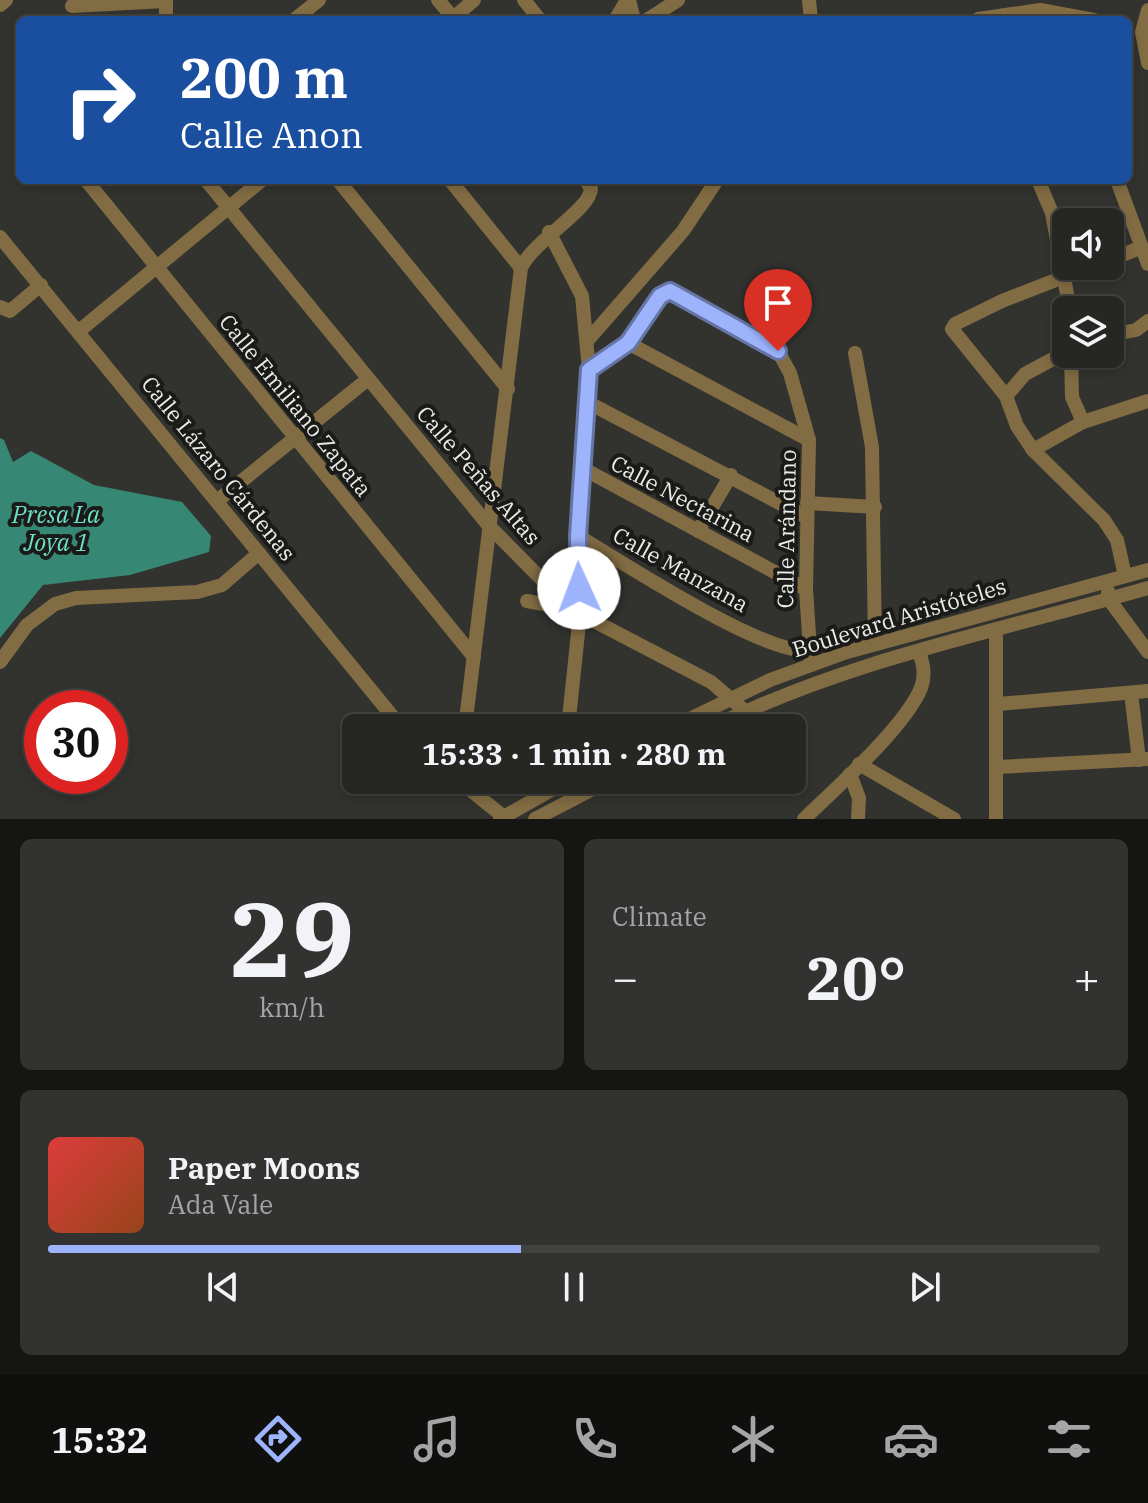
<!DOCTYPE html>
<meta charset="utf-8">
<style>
:root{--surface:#262623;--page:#323230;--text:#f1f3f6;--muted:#a4a5a6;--line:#424341;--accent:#9db4fd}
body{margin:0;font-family:"IBM Plex Serif",serif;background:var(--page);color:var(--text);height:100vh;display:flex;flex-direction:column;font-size:30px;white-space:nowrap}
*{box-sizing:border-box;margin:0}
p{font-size:26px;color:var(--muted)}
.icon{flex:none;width:44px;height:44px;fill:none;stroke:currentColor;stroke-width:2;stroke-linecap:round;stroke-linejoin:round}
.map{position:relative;height:819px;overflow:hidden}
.side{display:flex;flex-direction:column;gap:20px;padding:20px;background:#151513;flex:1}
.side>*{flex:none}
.guide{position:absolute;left:16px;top:16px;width:1116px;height:168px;border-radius:12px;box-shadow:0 4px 12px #0003,0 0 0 2px var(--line);background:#1a4fa0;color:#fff;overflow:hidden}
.buttons{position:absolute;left:1052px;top:208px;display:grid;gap:16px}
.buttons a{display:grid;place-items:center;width:72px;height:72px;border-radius:12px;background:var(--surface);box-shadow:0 4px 12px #0003,0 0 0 2px var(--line);font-size:40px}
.speed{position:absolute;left:24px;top:690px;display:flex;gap:16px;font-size:40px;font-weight:700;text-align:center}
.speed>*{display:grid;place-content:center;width:104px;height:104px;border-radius:50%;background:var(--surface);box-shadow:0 4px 12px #0003,0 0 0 2px var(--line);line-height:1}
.speed .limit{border:12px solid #d22;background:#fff;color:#111}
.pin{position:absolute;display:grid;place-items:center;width:68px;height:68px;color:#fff;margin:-82px -34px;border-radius:50% 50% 50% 0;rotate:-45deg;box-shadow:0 0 8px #0007}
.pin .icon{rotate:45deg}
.me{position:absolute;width:88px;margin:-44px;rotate:358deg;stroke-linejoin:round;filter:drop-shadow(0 0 6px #0008)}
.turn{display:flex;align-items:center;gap:28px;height:168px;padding:0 32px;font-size:36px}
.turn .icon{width:104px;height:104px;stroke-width:2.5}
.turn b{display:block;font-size:56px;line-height:68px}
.big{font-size:60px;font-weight:800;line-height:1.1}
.side .widget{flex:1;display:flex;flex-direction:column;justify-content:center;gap:12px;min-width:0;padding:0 28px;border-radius:12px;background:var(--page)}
.side .dial{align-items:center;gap:0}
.dial b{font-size:104px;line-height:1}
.song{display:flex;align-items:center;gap:24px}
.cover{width:96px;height:96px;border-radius:12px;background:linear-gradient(135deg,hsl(0 70% 55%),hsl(20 70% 35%))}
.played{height:8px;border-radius:4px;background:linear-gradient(90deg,var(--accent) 45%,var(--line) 45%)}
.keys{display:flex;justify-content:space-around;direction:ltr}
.heat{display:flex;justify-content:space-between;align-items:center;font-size:44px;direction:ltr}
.side .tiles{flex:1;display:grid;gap:20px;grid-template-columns:1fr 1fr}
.widget:last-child{grid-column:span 2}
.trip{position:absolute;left:342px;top:714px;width:464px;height:80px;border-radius:12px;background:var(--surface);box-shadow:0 4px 12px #0003,0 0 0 2px var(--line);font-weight:800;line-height:80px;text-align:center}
.dock{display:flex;height:128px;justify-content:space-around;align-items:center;background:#0f0f0e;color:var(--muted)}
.dock .icon{width:56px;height:56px}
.dock .on{color:var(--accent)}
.dock b{font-size:36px;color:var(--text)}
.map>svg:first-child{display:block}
</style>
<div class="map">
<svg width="1148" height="819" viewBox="0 0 1148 819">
<rect width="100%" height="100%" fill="#32332f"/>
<polygon fill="#378775" points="0,438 4,440 13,462 31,451 94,485 182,502 211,536 209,552 130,575 43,585 0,638"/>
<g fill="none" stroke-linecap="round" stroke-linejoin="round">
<g stroke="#826c43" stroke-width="14">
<polyline points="438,0 455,20"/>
<polyline points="524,0 540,20"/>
<polyline points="629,0 634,20"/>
<polyline points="809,0 811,20"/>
<polyline points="166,1 166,20"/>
<polyline points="0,5 6,0"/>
<polyline points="72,6 166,1"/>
<polyline points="1148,10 1142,32 1148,63"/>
<polyline points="978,19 1040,10 1094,20"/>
<polyline points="294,20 319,0"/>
<polyline points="451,20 474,0"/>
<polyline points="615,20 627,0"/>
<polyline points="647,20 678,0"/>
<polyline points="86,180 474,657"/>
<polyline points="206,180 489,526 571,609 711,682 745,711"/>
<polyline points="338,180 508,389"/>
<polyline points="450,180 521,268"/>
<polyline points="1038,180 1052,213 1070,310"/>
<polyline points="1117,180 1148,264"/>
<polyline points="549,232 582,296 589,370"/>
<polyline points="0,237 402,728"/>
<polyline points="1110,260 1142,247"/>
<polyline points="1092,266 1002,301 955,324 952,329 1006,396 1017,426 1033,450 1104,520 1117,540 1125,576"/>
<polyline points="0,307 10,311 41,285"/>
<polyline points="79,331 262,180"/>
<polyline points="1110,335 1136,330 1148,321"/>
<polyline points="588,340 683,231 717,180"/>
<polyline points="628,343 809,440"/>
<polyline points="855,353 872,447 875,644"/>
<polyline points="1071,354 1072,397 1083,422"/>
<polyline points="1006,396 1025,374 1066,352"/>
<polyline points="587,402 806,517"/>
<polyline points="1033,450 1083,422 1148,401"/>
<polyline points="582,468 806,589"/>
<polyline points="217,501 368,379"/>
<polyline points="807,503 875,507"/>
<polyline points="698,531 731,475"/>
<path d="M578 536C621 561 765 656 808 650"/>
<polyline points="1108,591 1108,598 1148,652"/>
<polyline points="527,601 571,609"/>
<polyline points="0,662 27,625 55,604 76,598 197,592 222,585 259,553"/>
<polyline points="1131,693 1139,760"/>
<polyline points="998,704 1148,691"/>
<path d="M465 728 521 268C533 241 590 210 591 189L586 180"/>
<polyline points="568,728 580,614 578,536 589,370 628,343 666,292 674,292 778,351 790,373 809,440 806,589 811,665"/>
<polyline points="671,728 770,680 847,652 1148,570"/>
<path d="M711 728C849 659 1000 631 1148 588"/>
<polyline points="859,764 954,819"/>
<polyline points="997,767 1148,759"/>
<polyline points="850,774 859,798 858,819"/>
<polyline points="458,780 504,817"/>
<polyline points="500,819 569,780"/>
<polyline points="535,819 610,780"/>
<path d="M804 819C836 788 905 727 921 688 926 674 923 664 919 651"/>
<polyline points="996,819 996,629"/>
</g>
</g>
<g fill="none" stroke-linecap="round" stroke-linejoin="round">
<g stroke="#6675a4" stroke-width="20">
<polyline id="route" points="579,588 578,536 589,370 628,343 660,296 670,291 778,351"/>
</g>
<use href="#route" stroke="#9db4fd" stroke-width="14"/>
</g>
<g text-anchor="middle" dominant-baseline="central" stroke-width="8" stroke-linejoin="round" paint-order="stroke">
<g font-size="22" fill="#ebebe9" stroke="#1a1a18">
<text transform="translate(296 405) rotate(51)">Calle Emiliano Zapata</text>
<text transform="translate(219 468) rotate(51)">Calle Lázaro Cárdenas</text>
<text transform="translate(479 475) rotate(49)">Calle Peñas Altas</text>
<text transform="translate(683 498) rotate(28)">Calle Nectarina</text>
<text transform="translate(786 529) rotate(-89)">Calle Arándano</text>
<text transform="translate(681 569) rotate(29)">Calle Manzana</text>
<text transform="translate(899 617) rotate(-17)">Boulevard Aristóteles</text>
</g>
<g font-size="24" font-style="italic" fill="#6ce0c6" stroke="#1a1a18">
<text x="56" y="514">Presa La<tspan x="56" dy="28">Joya 1</tspan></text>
</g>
</g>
</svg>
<div class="buttons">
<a><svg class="icon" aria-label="sound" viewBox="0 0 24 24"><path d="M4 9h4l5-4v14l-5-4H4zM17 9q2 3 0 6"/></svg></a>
<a><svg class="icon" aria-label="layers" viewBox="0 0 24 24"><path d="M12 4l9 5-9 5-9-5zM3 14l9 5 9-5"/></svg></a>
</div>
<div class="speed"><div class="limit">30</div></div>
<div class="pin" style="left:778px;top:351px;background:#d93025"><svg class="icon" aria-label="arrive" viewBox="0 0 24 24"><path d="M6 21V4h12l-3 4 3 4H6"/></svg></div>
<svg class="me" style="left:579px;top:588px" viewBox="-20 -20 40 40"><circle r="19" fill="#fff"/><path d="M0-13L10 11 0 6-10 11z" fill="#9db4fd"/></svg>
<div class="trip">15:33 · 1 min · 280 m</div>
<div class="guide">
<div class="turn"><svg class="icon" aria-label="right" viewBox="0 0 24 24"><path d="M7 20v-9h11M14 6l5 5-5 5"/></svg><div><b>200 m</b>Calle Anon</div></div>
</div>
</div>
<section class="side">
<div class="tiles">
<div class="widget dial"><b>29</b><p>km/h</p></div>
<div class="widget"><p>Climate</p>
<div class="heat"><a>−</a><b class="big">20°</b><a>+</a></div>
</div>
<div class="widget">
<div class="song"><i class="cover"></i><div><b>Paper Moons</b><p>Ada Vale</p></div></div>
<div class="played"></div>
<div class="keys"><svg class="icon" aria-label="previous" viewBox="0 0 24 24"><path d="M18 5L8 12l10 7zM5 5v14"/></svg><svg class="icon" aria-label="pause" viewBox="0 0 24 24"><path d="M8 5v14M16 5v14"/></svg><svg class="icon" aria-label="next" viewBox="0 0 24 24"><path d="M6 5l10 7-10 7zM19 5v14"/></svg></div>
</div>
</div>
</section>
<nav class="dock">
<b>15:32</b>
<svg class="icon on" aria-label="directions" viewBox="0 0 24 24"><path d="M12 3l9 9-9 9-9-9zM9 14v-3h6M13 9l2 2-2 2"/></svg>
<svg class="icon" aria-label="music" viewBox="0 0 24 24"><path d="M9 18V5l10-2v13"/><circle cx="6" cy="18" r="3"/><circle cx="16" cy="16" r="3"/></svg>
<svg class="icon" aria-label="phone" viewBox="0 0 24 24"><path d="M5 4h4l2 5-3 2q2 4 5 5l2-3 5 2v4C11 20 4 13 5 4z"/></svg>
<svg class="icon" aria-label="climate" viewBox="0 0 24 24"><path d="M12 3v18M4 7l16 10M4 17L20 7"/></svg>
<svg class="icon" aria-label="car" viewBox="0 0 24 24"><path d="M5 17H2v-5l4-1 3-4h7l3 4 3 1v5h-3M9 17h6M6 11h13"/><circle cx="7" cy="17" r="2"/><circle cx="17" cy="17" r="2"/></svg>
<svg class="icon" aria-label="filters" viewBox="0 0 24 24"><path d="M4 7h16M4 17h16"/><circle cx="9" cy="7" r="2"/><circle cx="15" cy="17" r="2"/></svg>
</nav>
